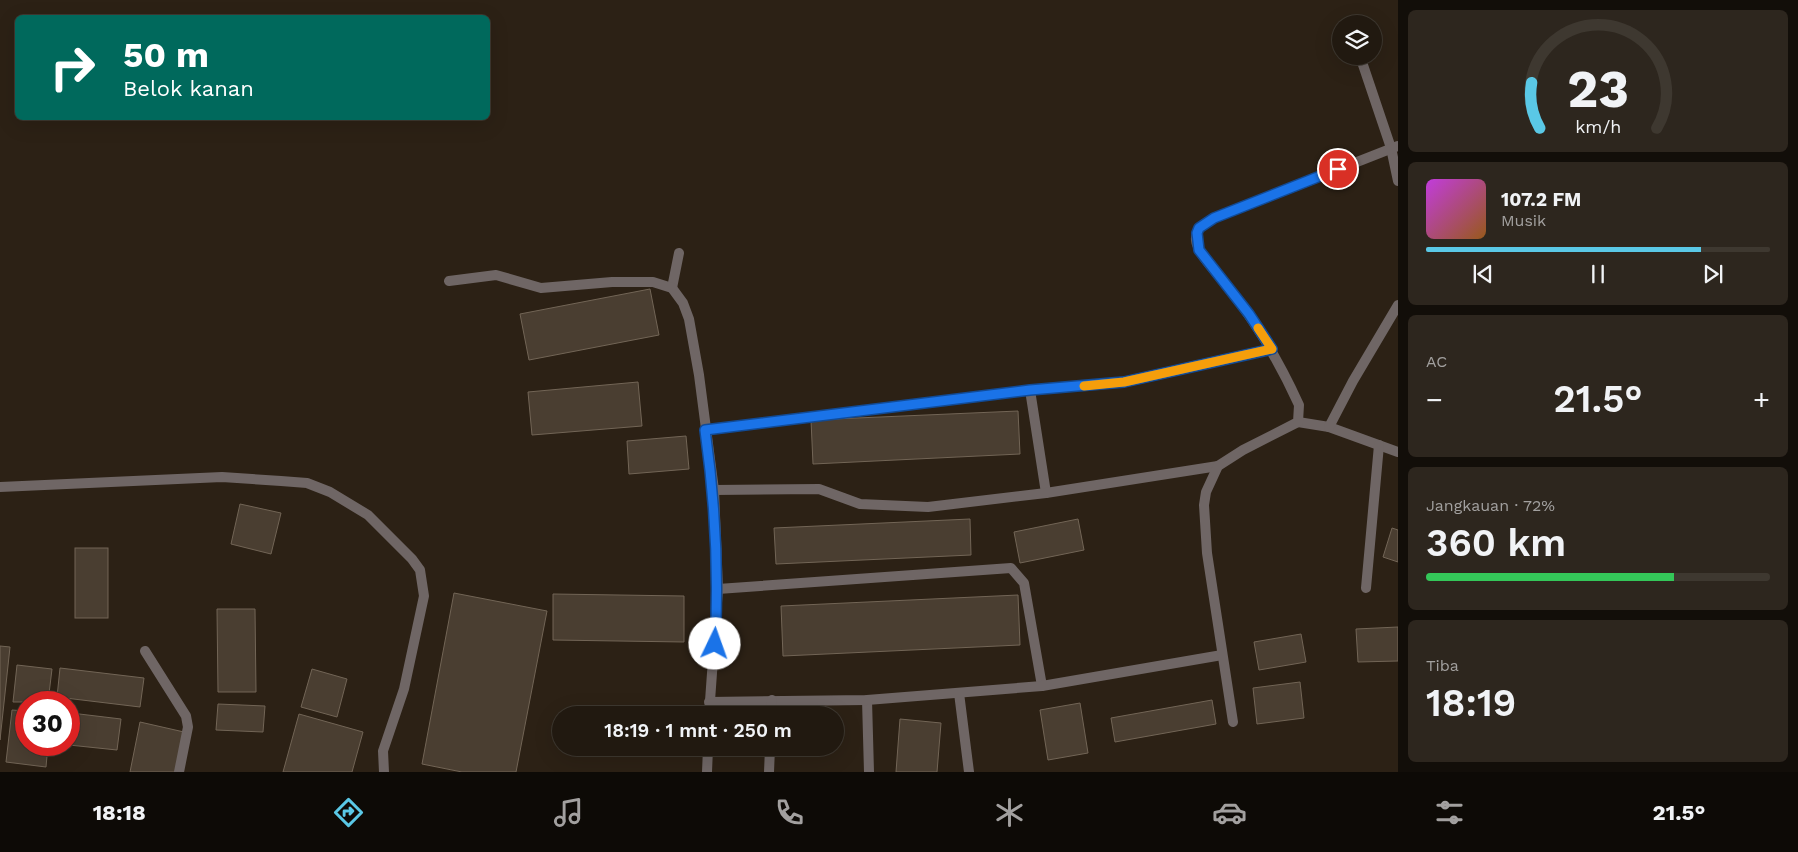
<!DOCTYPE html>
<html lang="id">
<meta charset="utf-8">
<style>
:root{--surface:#211910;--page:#2d261e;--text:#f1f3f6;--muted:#a2a09f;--line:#3e3830;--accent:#5ac8e6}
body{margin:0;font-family:"Work Sans",sans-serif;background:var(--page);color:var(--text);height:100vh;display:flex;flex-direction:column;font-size:19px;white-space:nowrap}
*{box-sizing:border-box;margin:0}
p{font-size:16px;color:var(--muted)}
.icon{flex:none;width:28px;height:28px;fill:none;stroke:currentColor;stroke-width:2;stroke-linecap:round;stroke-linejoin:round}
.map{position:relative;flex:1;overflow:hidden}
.panel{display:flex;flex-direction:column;gap:10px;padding:10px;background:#120e09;width:400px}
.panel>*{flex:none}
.hud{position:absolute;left:15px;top:15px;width:475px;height:105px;border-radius:8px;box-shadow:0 5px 20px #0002,0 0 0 1px var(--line);background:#00695c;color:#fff;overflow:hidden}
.tools{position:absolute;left:1332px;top:15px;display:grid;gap:10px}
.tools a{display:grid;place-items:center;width:50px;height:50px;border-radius:50%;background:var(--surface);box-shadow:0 5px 20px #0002,0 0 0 1px var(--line);font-size:25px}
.speed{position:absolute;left:15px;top:691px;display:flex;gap:10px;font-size:25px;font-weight:700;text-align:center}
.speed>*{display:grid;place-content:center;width:65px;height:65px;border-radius:50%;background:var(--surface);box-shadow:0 5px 20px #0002,0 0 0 1px var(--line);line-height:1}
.speed .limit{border:8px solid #d22;background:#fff;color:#111}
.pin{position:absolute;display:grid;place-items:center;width:42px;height:42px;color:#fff;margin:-21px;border:2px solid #fff;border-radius:50%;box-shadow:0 1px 5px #0007}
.me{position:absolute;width:55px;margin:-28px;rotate:3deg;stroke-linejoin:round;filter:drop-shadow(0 0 4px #0008)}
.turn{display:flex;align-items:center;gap:18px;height:105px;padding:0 25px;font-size:22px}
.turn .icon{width:65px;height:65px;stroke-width:2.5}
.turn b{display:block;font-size:35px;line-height:42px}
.big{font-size:38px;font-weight:600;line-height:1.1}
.panel .card{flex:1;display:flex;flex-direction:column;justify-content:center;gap:8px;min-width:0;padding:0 18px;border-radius:8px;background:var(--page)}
.panel .dial{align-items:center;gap:0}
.dial svg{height:130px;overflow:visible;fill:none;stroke:var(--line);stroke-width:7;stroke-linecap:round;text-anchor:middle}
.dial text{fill:var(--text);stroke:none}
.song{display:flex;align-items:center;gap:15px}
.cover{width:60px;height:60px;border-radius:8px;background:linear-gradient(135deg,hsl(290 70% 55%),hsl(30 70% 35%))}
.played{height:5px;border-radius:2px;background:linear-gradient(90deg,var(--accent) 80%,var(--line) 80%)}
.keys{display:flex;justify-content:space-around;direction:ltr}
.heat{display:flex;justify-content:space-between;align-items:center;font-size:28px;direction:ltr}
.charge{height:8px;border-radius:4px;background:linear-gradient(90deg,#34c759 72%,var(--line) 0)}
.trip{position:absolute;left:552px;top:706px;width:292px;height:50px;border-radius:25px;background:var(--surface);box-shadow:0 5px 20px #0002,0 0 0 1px var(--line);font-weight:600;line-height:50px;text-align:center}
.dock{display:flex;height:80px;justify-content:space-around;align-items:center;background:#0d0a06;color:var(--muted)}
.dock .icon{width:35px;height:35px}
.dock .active{color:var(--accent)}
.dock b{font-size:22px;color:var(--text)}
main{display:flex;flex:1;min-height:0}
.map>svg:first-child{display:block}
</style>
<main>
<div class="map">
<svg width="1398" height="772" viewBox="0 0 1398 772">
<rect width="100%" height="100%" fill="#2c2115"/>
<g fill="#4a3e31" stroke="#726556">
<polygon points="650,289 659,335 529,360 520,314"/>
<polygon points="638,382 642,426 532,435 528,392"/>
<polygon points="1018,411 1020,454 813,464 811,420"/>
<polygon points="686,436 689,469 629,474 627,441"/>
<polygon points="240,504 281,513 271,554 231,544"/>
<polygon points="970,519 971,555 776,564 774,528"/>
<polygon points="1078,519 1084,550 1020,563 1014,532"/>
<polygon points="1392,528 1398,530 1398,562 1383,557"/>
<rect x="75" y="548" width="33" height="70"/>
<polygon points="454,593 547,611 516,772 462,772 422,764"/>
<polygon points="553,594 684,596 684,642 553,640"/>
<polygon points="1018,595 1020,645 783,656 781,606"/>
<polygon points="217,609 255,609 256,692 218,692"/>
<polygon points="1398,627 1398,661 1358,662 1356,629"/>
<polygon points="1301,634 1306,662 1259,670 1254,642"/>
<polygon points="0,646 10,647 0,740"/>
<polygon points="17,665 52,669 48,702 13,702"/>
<polygon points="60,668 144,678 140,707 57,697"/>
<polygon points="312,669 347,679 337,717 301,707"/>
<polygon points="1300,682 1304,718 1257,724 1253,688"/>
<polygon points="1212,700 1216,724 1115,742 1111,718"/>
<polygon points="1080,703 1088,753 1048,760 1040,710"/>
<polygon points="218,704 265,706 263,732 216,730"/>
<polygon points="12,710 26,711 26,745 48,745 46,767 6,762"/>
<polygon points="71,713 121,719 117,750 69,745"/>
<polygon points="299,714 363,732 352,772 283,772"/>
<polygon points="900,719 941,723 937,772 896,772"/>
<polygon points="140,722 184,732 176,772 130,772"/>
</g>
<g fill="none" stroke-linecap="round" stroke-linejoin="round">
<polyline stroke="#6f6665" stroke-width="10" points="672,288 679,253"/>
<g stroke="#6f6665" stroke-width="10">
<polyline points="1360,56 1391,148 1398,181"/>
<polyline points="449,281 496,275 541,288 612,282 653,282 672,288 683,303 689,319 699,375 714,490 718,589 709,715"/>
<polyline points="1030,390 1046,493"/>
<polyline points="1298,422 1329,427 1398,452"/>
<polyline points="1329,427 1353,381 1398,305"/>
<polyline points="705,430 1030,390 1124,382 1272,349"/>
<polyline points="0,487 222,477 281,481 307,483 330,492 368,515 412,559 420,570 424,596 404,689 383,751 384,772"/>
<polyline points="714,490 819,489 860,504 928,507 1046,493 1218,466"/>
<polyline points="1366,588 1379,445"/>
<polyline points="718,589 1011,568 1024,583 1042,686"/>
<polyline points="145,651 186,716 188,727 179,772"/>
<polyline points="959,693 969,772"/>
<polyline points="867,700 869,772"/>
<polyline points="709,702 867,700 1042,686 1222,655"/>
<polyline points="771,715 772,700"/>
<path d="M1233 722 1207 553 1204 505 1206 492 1218 466 1243 450 1298 422 1299 405C1279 361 1258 325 1228 287 1220 276 1197 254 1196 240 1195 228 1204 224 1214 218L1398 146"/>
<polyline points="707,772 708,748"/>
<polyline points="769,772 770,748"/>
</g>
</g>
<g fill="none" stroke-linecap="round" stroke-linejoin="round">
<g stroke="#114b97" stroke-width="12">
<path id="route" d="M715 644C719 572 715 501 705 430L1030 390 1124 382 1272 349 1249 314 1199 250 1197 233 1199 228 1214 218 1338 169"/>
</g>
<use href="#route" stroke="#1a73e8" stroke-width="9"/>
<polyline stroke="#f59e0b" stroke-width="9" points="1084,386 1124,382 1272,349 1258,328"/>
</g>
</svg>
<div class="tools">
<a><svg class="icon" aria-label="layers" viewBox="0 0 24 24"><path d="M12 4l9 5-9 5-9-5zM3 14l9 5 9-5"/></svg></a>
</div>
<div class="speed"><div class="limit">30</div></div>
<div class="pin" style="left:1338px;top:169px;background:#d93025"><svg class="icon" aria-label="arrive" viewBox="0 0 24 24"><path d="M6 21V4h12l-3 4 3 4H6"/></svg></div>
<svg class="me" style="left:715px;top:644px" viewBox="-20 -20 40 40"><circle r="19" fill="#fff"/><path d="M0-13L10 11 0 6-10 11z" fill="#1a73e8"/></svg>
<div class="trip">18:19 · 1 mnt · 250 m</div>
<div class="hud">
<div class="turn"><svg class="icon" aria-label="right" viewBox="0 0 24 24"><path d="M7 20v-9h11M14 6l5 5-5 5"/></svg><div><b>50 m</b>Belok kanan</div></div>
</div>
</div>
<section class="panel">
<div class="card dial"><svg viewBox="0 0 100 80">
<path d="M14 69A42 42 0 1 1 86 69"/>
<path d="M14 69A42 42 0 0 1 9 41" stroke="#5ac8e6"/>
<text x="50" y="56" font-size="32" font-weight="700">23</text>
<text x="50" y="72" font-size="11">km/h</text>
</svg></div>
<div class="card">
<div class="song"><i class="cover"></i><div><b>107.2 FM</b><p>Musik</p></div></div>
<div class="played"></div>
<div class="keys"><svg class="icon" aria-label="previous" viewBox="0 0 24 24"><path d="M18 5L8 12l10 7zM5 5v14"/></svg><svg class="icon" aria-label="pause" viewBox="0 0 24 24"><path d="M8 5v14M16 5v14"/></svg><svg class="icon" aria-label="next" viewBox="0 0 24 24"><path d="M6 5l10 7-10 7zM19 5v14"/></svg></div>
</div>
<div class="card"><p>AC</p>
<div class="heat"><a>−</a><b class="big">21.5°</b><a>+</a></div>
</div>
<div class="card"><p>Jangkauan · 72%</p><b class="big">360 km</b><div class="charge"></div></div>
<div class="card"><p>Tiba</p><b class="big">18:19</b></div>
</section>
</main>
<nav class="dock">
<b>18:18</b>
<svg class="icon active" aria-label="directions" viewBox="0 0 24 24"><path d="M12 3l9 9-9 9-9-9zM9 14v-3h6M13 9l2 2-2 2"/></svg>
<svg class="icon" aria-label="music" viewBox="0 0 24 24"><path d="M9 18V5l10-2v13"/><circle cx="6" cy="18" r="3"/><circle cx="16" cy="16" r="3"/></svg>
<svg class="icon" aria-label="phone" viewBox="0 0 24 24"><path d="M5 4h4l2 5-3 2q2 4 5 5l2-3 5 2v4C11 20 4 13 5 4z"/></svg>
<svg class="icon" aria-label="climate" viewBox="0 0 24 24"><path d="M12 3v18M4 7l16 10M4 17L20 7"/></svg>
<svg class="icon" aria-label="car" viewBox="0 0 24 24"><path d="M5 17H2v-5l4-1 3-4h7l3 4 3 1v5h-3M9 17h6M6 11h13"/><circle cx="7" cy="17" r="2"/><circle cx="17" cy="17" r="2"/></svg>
<svg class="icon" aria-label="filters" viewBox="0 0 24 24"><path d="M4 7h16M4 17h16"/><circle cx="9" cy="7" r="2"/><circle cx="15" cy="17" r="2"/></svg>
<b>21.5°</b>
</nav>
